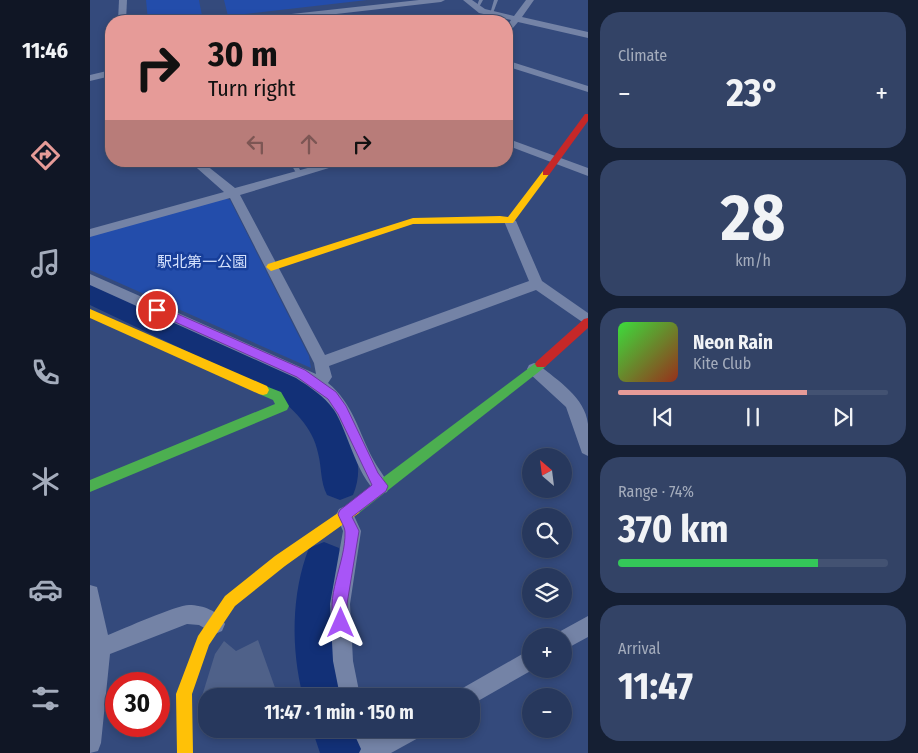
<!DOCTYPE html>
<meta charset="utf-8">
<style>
:root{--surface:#27385d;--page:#334366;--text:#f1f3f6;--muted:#a4acbc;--line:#435272;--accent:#e69b98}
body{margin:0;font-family:"Fira Sans Condensed","Noto Sans JP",sans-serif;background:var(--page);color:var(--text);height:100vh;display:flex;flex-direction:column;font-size:19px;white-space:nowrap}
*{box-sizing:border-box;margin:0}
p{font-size:16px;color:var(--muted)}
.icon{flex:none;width:28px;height:28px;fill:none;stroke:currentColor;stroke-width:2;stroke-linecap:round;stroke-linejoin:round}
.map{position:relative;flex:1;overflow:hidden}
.panel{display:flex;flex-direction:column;gap:12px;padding:12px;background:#151f33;width:330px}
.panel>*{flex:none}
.top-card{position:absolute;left:15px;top:15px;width:408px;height:152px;border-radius:20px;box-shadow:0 2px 8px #0003,0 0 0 1px var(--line);background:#e69b98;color:#111;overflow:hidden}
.needle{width:32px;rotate:332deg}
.tools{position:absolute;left:432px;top:448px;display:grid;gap:10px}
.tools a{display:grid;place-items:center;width:50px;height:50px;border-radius:50%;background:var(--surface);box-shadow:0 2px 8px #0003,0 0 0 1px var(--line);font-size:25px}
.speed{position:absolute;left:15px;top:672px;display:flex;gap:10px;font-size:25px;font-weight:700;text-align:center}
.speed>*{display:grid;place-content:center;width:65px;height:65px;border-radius:50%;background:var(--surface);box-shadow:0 2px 8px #0003,0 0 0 1px var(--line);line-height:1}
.speed .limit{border:8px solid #d22;background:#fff;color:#111}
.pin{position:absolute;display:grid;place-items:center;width:42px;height:42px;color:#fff;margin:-21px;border:2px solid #fff;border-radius:50%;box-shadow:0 1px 5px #0007}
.me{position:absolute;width:55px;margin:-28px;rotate:0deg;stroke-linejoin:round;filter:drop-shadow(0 0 4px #0008)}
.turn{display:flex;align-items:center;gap:18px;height:105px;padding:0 20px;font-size:22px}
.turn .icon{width:65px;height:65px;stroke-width:2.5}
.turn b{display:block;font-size:35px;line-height:42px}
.lanes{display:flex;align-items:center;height:48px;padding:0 20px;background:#0003;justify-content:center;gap:25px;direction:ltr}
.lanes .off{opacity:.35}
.big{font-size:38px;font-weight:700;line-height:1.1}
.panel .card{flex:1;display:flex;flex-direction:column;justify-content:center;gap:8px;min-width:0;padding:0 18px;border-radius:20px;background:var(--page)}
.panel .dial{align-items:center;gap:0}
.dial b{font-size:65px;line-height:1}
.song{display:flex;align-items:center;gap:15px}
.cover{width:60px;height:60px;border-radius:8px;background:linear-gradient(135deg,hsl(120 70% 55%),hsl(10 70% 35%))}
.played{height:5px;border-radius:2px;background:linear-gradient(90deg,var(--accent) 70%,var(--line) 70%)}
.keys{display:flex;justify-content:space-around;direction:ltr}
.heat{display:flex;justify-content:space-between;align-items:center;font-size:28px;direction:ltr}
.charge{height:8px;border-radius:4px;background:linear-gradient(90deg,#34c759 74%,var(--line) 0)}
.trip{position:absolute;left:108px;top:688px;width:282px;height:50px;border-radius:20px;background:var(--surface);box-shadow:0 2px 8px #0003,0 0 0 1px var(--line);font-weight:700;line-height:50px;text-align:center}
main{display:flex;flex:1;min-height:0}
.tab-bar{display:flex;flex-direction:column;width:90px;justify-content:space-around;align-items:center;background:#101625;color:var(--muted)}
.tab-bar .icon{width:35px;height:35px}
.tab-bar .current{color:var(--accent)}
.tab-bar b{font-size:22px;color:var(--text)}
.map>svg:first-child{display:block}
</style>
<main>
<nav class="tab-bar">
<b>11:46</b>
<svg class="icon current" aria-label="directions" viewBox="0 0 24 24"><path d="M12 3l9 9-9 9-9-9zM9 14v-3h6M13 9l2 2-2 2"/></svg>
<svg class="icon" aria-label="music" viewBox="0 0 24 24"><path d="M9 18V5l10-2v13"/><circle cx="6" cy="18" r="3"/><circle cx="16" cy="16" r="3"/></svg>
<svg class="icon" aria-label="phone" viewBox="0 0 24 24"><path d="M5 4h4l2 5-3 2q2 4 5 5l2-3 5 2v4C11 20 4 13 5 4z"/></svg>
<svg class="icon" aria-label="climate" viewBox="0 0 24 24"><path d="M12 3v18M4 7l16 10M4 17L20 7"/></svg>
<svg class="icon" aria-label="car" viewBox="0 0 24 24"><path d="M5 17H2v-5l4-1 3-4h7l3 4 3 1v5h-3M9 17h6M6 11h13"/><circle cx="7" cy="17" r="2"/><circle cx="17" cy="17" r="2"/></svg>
<svg class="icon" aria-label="filters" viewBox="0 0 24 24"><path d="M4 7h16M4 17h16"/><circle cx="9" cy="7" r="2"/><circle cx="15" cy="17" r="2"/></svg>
</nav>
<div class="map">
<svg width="498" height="753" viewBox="0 0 498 753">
<rect width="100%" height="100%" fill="#344a7c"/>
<g fill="#234dab">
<polygon points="56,0 109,0 113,21 58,21"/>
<polygon points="134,0 277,0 138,16"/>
<polygon points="134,198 140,200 219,356 221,368 0,270 0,236"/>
</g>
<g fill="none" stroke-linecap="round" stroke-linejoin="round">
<g fill="#123077" fill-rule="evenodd">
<path d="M0 280 206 372C241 398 283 449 263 495L250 500 237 495C230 481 232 468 228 453 223 427 202 408 182 392L0 305Z"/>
<path d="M234 542 249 548 255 563 250 613V647L259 696H213C201 650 201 593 219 548Z"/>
<polygon points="222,729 270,729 280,753 230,753"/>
</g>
</g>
<polygon fill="#4f6189" points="168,640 188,696 112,696 125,654 134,641 146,651"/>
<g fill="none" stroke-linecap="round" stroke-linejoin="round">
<g fill="#7483a6" fill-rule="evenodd">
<polygon points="389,0 393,0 388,9 386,9"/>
<polygon points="404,0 408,0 403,13 400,14"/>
<polygon points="199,161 205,161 213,175 212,176 208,176"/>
</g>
<g fill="#7483a6" fill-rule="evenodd">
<polygon points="29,0 37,0 36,21 28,21"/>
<polygon points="329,0 355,0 351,2 185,21 161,21 165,18"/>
<polygon points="373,0 382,0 395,9 424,16 436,0 444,0 432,17 498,32 498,38 428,22 416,36 416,27 421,20 389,13"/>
<polygon points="416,60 498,86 498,92 416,66"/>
<polygon points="21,70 21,76 0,81 0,75"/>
<polygon points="416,138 498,168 498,176 416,145"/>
<path d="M99 161H111L145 188 243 161H262L150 195 235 355 439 281 414 221 420 217 426 221 452 281 498 313V326L446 290 239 366 242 377 238 383C263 403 269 433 283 459 288 469 295 476 299 486L297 492 291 494C269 485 258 431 244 410 234 396 220 387 206 378L0 285V274L226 374 224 363 140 198 0 237V229L134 192Z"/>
<path d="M444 363 449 365C468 381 495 397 498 424 498 434 498 445 498 456L492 453 476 407 439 373 437 369 439 365Z"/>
<polygon points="255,506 261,509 271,531 260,604 263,661 270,696 250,696 243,661 240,604 253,531 246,515 249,509"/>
<path d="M0 585 7 587 18 635C33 629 87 605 99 605 113 605 129 611 135 624L132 631 125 634 109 625 97 624 20 654 11 743 8 751 0 753Z"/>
<polygon points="498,616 498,637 474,650 474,636 466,636 467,633"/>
<polygon points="441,649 441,669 444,669 381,705 381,696 368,696 371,689"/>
<polygon points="262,729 284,729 287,737 301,729 333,729 330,737 301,753 269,753 271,749"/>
</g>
<g fill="#4caf50" fill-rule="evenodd">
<polygon points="451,359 455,361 457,364 455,367 269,513 264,514 259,513 257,508 259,503"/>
<polygon points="173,385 191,392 199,406 197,410 0,492 0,480 185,404 183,400 169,394 167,390 169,386"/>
</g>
<g fill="#ffc107" fill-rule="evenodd">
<polygon points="456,170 460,173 423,223 323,224 181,271 176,267 178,264 323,218 410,216 418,217 453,171"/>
<polygon points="0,309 177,386 179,390 177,394 173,395 169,394 0,318"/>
<polygon points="264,502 269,503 271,508 269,513 195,566 145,606 119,645 102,694 103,753 87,753 86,694 108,636 135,596 185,556"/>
</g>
<g fill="#c62828" fill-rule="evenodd">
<polygon points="495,114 498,114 498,121 459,175 453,175 453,171"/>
<polygon points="498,318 498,328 455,367 447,367 445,364 447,361 494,319"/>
</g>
</g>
<path fill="#a855f7" stroke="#6d37a1" d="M67 305 215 370 246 392 256 406 288 473 298 486 296 491 262 517 269 531 257 604 258 623 256 628 251 630 246 628C233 598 256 563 255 532 255 527 250 520 248 514L250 510 282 485 248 414 238 399 207 377 63 312V307Z"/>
<g text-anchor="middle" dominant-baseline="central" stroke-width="5" stroke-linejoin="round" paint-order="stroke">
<g font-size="15" fill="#d3e0fc" stroke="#173e99">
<text x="112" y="262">駅北第一公園</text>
</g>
</g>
</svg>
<div class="tools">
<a><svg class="needle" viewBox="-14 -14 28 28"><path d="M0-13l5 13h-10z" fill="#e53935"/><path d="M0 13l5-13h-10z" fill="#a4acbc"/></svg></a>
<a><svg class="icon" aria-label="search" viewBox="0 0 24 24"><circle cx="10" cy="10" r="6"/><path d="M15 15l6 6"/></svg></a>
<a><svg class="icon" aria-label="layers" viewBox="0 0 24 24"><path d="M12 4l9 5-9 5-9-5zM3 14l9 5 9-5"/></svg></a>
<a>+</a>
<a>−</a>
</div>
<div class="speed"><div class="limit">30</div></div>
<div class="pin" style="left:67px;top:310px;background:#d93025"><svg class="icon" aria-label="arrive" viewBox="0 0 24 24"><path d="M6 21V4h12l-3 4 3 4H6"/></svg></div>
<svg class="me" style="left:251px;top:623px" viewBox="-20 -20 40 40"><path d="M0-17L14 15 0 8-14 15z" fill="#a855f7" stroke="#fff" stroke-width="4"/></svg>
<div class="trip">11:47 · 1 min · 150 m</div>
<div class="top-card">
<div class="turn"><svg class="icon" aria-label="right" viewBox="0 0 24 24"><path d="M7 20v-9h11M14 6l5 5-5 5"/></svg><div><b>30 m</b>Turn right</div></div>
<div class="lanes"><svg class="icon off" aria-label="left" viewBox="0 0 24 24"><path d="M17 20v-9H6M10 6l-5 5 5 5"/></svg><svg class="icon off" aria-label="ahead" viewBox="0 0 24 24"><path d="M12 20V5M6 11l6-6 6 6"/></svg><svg class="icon" aria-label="right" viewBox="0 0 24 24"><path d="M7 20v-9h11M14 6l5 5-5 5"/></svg></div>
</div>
</div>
<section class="panel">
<div class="card"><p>Climate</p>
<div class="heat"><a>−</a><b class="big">23°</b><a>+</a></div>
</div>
<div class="card dial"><b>28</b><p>km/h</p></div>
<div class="card">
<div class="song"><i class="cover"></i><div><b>Neon Rain</b><p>Kite Club</p></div></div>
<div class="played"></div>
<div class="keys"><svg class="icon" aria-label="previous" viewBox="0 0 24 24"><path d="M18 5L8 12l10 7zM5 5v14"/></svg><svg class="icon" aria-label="pause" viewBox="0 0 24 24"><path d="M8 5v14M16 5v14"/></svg><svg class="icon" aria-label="next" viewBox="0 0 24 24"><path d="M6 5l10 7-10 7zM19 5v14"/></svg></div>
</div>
<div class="card"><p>Range · 74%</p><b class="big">370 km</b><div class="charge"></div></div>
<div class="card"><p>Arrival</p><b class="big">11:47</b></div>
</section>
</main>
